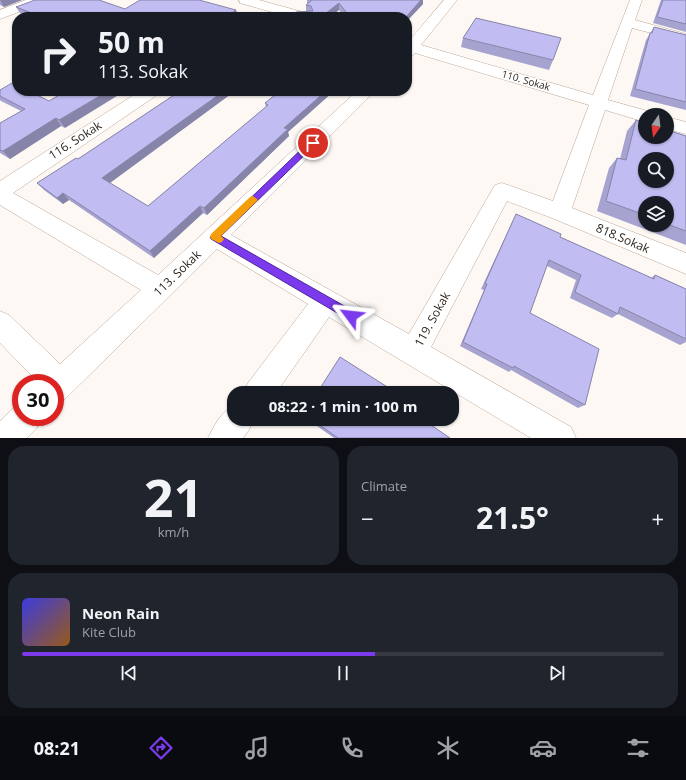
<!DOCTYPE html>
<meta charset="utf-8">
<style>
:root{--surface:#171b24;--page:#20242c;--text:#f1f3f6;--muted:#9ea1a6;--line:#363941;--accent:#7c3aed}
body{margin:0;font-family:"Open Sans",sans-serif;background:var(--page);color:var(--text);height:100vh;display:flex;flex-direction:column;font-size:15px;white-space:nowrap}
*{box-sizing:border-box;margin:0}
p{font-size:13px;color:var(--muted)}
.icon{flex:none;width:22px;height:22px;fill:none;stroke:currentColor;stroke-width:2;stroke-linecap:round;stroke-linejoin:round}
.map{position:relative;height:438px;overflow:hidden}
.panel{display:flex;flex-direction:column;gap:8px;padding:8px;background:#0d0f14;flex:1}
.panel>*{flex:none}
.banner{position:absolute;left:12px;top:12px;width:400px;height:84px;border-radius:16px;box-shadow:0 1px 3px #0004;background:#171b24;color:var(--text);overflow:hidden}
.needle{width:26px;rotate:194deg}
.tools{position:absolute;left:638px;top:108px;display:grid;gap:8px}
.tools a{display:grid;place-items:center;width:36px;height:36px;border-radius:50%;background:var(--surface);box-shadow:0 1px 3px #0004;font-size:20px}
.speed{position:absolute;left:12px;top:374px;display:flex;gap:8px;font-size:20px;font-weight:700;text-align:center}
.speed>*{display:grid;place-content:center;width:52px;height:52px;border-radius:50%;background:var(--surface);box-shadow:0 1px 3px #0004;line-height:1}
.speed .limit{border:6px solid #d22;background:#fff;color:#111}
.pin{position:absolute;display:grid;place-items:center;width:34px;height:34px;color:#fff;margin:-17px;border:2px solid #fff;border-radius:50%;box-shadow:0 1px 4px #0007}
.me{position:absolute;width:44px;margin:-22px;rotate:300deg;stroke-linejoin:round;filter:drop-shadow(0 0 3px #0008)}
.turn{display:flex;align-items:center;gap:14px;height:84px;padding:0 20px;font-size:18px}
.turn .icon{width:52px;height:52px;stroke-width:2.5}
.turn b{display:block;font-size:28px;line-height:34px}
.big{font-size:30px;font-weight:700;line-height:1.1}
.panel .widget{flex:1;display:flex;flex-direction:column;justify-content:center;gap:6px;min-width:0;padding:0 14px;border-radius:16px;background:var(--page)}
.panel .dial{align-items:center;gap:0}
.dial b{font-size:52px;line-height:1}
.song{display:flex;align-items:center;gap:12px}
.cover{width:48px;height:48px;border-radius:6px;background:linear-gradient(135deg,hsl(240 70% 55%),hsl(30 70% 35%))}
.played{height:4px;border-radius:2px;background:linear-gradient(90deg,var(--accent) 55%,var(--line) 55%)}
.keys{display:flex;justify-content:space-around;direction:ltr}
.heat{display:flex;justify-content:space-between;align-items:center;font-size:22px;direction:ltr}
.panel .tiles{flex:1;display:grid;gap:8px;grid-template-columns:1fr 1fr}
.widget:last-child{grid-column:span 2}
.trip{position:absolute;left:227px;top:386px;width:232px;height:40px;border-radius:16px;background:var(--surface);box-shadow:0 1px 3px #0004;font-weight:700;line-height:40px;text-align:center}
.tab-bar{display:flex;height:64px;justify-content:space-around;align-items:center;background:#090b0e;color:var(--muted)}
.tab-bar .icon{width:28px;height:28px}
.tab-bar .selected{color:var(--accent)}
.tab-bar b{font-size:18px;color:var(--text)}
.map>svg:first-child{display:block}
</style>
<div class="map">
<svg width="686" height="438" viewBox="0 0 686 438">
<rect width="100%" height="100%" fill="#fdf8f4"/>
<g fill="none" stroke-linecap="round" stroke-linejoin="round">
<g stroke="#bda593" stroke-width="1">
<g id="minor">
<polygon points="26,0 44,0 43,3 0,19 0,10"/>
<polygon points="239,0 259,0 310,14 312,17 290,17 240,3"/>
<polygon points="444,0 457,0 421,45 593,95 630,0 642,0 635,20 686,34 686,42 632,28 608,100 651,112 653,115 645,115 645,122 605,110 572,208 686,253 686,274 552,218 507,201 431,347 571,427 576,438 531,438 329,317 276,393 243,393 248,383 308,304 217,249 65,399 55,404 55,383 39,383 0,343 0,311 9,315 60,364 141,290 0,205 0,181 140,91 159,91 157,95 13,193 158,275 357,91 375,91 231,235 409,334 495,185 502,183 553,201 589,105 415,53 412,56 407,58 407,42 408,42"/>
<polygon points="667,117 686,122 686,134 667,129"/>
<polygon points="21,404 21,417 41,417 37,428 27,438 0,438 0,421 15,406"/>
<path d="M234 406V419H253L249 430 243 438H208C214 426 221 411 234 406Z"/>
</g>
</g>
<use href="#minor" fill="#fff" fill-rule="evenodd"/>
</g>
<g fill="#a6a3d0" fill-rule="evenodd">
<polygon points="0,0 22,0 4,7 0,5"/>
<polygon points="307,0 423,0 423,4 407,21 407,17 345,17 339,10 330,17 306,11 306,5 307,4"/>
<polygon points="661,0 686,0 686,32 653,23"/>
<polygon points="16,7 125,9 236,10 238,16 237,17 30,17 20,13"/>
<polygon points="654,27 686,35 686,110 630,96 646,40"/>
<polygon points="463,38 553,60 549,70 461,47"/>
<polygon points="0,90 49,101 65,128 61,126 10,159 0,153 0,123 21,111 1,101 0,100"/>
<polygon points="180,91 235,91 110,183 148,206 266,107 265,103 280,91 334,91 288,132 289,136 207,215 203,213 154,258 69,200 63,204 44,190 37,183 78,159"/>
<path d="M636 120 686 136V245L597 211 609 168 617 158 620 159 627 131ZM645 203H667V225H645Z"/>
<polygon points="516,214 560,237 651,278 655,275 686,289 686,342 680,345 618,314 612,318 570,298 576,280 547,266 530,313 585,405 578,408 511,370 509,372 460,346 484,290 481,289 513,220"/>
<polygon points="307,419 433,419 431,425 450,438 334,438"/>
</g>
<g fill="#8784a9">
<polygon points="0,0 22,0 4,7"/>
<polygon points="419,0 423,0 423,4 407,21 407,17 406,17"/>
<polygon points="339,3 339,10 330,17 321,17"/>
<polygon points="236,10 238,16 237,17 226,17"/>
<polygon points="108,91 125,91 65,128 59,120"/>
<polygon points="224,91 235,91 107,185 102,178"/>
<polygon points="326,91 334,91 288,132 289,136 207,215 204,208 284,128"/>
<polygon points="56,118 61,126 10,159 3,151"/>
<polygon points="63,193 69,200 63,204 57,198"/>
<polygon points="200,206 203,213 154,258 150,251"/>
</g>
<g fill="#c1bdf2" stroke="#8784a9" fill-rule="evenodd">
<polygon points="35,0 99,0 125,9 140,0 199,0 236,10 226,17 65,17 62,16 60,17 42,17 16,7"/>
<polygon points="312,0 421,0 406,17 350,17 339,3 321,17 289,17 296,12 313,11 311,6 306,5"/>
<polygon points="663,0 686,0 686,24 657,17"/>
<polygon points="476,18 561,38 553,60 463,38"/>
<polygon points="654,27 686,35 686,102 635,89 650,33 652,33"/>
<polygon points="12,83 17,85 17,91 29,91 49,101 66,91 108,91 59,120 56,118 3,151 0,150 0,123 25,109 0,96 0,90"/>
<polygon points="180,91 224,91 102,178 148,206 268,105 265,103 280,91 326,91 284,128 288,129 204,208 200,206 150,251 63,193 57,198 37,183 76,158 78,159"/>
<path d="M636 120 645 123V137H667V130L686 136V231L667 224V203H645V215L606 201 617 158 626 160ZM645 159H667V181H645Z"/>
<polygon points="516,214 561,234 560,237 654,279 655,275 686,289 686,339 620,307 618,314 575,292 581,275 549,260 530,313 599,349 585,405 514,366 513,368 463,342 487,284 485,283"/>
<polygon points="340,357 397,393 317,393"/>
<polygon points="311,419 433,419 431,425 450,438 338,438"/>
</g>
<polygon fill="#7c3aed" stroke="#51269a" points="313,140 317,143 315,145 221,236 355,312 356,316 355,319 351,321 211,239 210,237 310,141"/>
<polygon fill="#f59e0b" points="253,196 258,200 256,202 221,236 224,239 222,242 219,243 211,239 210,237 211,234 250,197"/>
<g text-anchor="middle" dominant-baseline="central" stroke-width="3" stroke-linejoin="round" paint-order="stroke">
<g font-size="10" fill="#281f18" stroke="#fff">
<text transform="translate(526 80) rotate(16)">110. Sokak</text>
</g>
<g font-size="12" fill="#281f18" stroke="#fff">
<text transform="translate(75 140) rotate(-33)">116. Sokak</text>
<text transform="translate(623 238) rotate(23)">818.Sokak</text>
<text transform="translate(177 273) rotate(-44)">113. Sokak</text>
<text transform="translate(432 319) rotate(-61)">119. Sokak</text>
</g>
</g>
</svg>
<div class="tools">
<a><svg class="needle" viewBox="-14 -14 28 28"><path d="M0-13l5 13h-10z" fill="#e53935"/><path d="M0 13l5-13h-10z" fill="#9ea1a6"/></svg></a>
<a><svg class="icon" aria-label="search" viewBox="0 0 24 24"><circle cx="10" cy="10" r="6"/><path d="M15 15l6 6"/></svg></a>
<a><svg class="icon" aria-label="layers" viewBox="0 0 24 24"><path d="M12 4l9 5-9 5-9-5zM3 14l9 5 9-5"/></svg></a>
</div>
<div class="speed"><div class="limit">30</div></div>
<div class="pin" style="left:313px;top:143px;background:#d93025"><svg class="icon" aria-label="arrive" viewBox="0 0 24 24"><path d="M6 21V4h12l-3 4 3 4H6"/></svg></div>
<svg class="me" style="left:351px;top:316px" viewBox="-20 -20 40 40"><path d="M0-17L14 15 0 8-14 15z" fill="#7c3aed" stroke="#fff" stroke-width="4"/></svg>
<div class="trip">08:22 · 1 min · 100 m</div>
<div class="banner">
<div class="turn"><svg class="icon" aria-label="right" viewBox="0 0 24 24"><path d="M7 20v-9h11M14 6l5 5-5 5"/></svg><div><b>50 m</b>113. Sokak</div></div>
</div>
</div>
<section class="panel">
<div class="tiles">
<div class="widget dial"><b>21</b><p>km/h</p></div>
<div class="widget"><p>Climate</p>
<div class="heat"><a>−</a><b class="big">21.5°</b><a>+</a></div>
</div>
<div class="widget">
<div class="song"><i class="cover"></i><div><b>Neon Rain</b><p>Kite Club</p></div></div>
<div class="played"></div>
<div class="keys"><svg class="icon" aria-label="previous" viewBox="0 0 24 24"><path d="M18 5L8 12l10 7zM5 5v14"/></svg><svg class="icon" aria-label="pause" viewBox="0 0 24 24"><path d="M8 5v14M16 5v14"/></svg><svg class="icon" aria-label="next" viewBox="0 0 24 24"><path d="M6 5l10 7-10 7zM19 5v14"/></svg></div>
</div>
</div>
</section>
<nav class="tab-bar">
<b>08:21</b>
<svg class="icon selected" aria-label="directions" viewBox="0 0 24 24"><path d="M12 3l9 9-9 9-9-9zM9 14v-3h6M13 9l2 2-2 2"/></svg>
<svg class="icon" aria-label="music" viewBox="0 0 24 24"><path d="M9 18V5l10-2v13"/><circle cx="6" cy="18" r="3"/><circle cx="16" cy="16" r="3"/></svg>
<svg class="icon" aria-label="phone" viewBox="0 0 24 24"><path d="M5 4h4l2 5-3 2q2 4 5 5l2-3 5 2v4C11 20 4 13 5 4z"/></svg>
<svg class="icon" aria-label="climate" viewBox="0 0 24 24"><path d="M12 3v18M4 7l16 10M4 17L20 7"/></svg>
<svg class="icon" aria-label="car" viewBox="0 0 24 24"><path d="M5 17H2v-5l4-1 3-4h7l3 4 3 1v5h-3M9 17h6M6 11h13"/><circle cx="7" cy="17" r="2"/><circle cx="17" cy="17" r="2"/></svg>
<svg class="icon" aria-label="filters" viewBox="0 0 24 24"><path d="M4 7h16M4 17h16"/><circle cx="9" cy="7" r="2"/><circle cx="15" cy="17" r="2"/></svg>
</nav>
